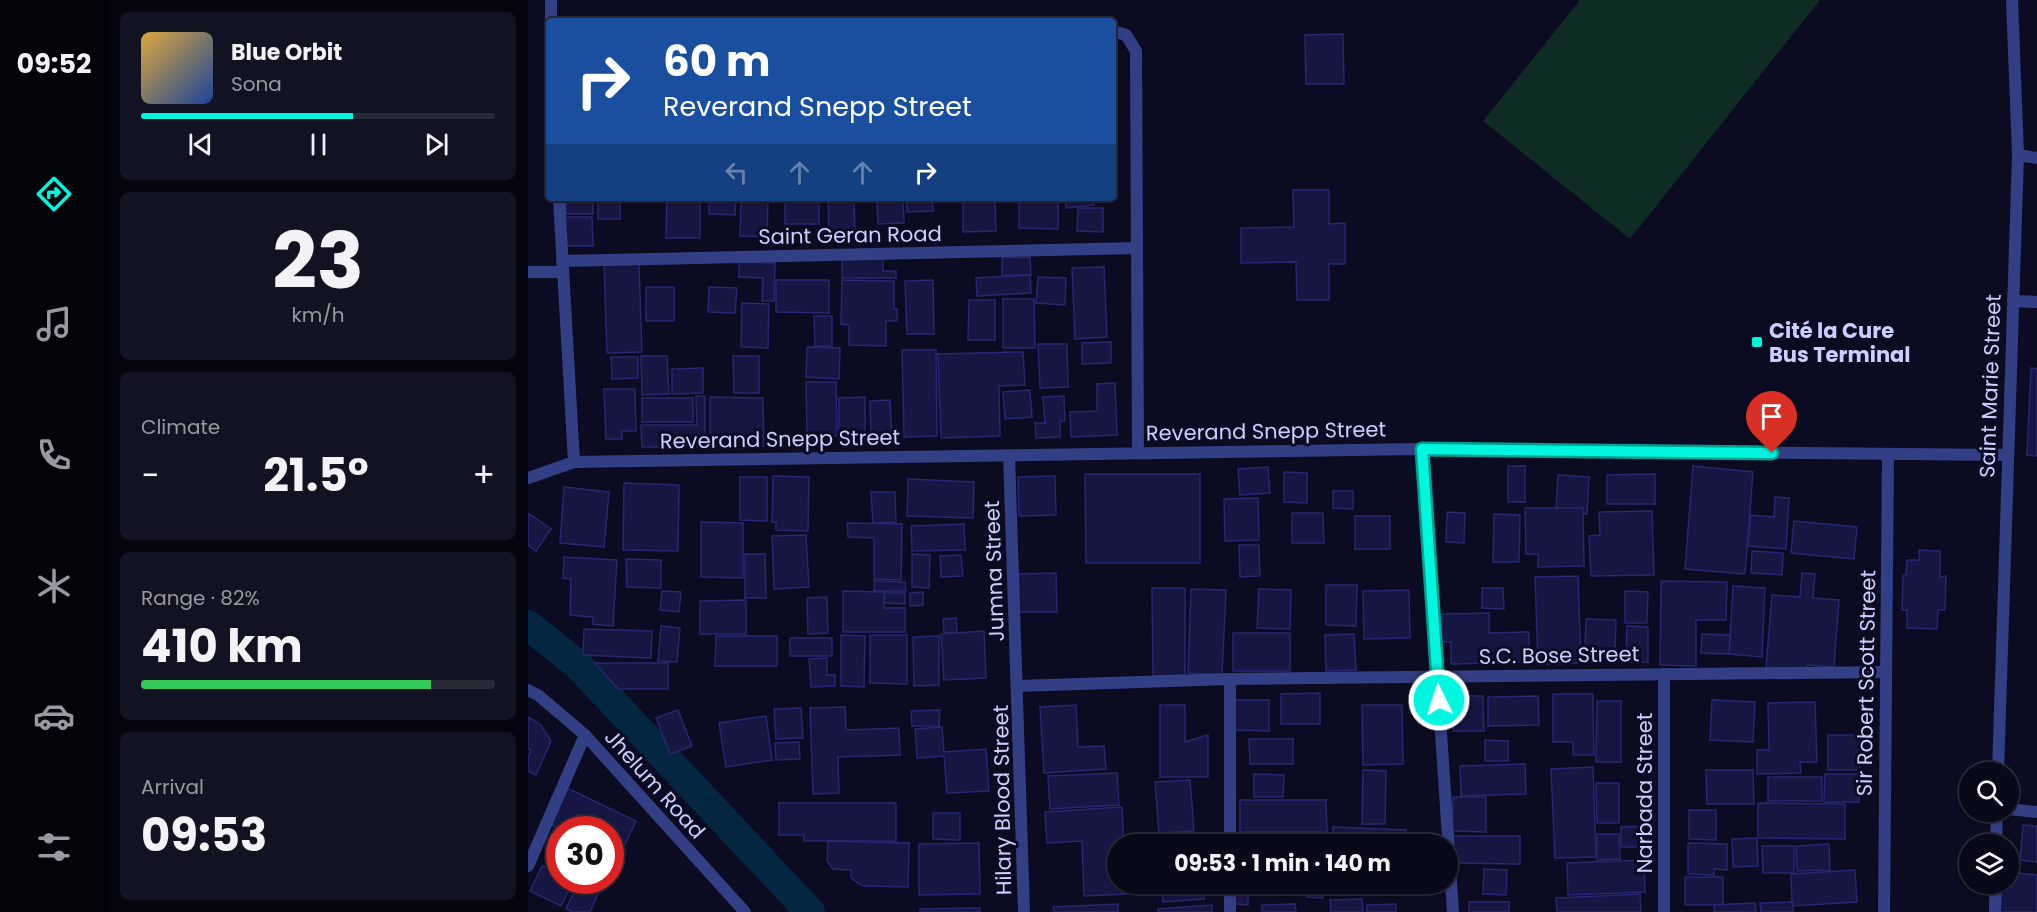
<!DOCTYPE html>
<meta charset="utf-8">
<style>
:root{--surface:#080919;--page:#111222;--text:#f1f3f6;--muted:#989aa2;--line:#292a38;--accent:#00f6df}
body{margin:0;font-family:Poppins,sans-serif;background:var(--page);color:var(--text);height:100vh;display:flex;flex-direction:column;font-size:22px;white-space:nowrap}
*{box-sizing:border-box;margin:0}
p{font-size:20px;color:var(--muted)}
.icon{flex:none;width:33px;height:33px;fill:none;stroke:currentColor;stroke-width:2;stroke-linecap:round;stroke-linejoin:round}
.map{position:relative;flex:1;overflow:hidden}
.panel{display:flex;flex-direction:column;gap:12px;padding:12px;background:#04050e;width:420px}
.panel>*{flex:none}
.guide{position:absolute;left:18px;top:18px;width:570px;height:183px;border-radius:6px;box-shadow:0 2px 4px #0004,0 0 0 2px var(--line);background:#1a4fa0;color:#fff;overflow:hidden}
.fabs{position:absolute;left:1431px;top:762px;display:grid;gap:12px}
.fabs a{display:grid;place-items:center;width:60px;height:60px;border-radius:50%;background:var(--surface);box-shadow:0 2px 4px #0004,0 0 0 2px var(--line);font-size:30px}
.speed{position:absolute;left:18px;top:816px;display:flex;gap:12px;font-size:30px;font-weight:700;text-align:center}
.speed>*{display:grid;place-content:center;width:78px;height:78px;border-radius:50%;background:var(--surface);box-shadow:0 2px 4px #0004,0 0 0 2px var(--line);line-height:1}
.speed .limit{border:9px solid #d22;background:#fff;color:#111}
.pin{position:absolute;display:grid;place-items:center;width:51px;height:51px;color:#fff;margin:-62px -26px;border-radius:50% 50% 50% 0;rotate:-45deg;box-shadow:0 0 6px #0007}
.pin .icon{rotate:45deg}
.me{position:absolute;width:66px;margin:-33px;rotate:356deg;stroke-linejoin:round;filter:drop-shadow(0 0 4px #0008)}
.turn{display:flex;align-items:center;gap:21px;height:126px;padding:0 18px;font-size:27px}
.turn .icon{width:78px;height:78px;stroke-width:2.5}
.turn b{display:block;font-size:42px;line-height:51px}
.lanes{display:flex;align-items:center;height:57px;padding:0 18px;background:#0003;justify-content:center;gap:30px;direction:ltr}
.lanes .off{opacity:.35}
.big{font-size:45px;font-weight:700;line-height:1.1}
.panel .card{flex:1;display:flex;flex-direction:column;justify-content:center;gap:9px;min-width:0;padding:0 21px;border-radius:9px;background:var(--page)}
.panel .dial{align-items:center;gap:0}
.dial b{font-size:78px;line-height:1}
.song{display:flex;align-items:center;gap:18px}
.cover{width:72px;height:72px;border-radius:9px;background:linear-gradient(135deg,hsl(40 70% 55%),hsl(220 70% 35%))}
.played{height:6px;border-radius:3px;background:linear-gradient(90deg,var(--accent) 60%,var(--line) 60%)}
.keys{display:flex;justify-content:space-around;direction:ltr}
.heat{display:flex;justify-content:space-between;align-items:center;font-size:33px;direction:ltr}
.charge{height:9px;border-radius:4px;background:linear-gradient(90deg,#34c759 82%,var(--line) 0)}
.trip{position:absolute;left:579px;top:834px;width:351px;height:60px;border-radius:30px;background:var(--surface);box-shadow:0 2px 4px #0004,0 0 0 2px var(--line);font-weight:700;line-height:60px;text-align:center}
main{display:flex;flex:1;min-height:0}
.menu{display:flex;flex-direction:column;width:108px;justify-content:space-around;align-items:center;background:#03040a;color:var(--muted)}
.menu .icon{width:42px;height:42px}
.menu .active{color:var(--accent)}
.menu b{font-size:27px;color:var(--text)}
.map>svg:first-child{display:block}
</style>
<main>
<nav class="menu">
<b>09:52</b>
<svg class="icon active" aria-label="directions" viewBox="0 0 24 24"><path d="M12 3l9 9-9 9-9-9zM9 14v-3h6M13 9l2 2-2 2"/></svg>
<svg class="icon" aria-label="music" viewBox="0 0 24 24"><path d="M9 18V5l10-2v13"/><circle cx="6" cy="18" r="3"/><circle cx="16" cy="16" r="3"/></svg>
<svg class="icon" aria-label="phone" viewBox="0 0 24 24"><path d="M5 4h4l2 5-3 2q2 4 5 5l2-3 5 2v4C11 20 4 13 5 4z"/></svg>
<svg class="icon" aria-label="climate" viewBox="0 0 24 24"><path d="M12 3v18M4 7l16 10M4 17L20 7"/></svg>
<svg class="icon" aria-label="car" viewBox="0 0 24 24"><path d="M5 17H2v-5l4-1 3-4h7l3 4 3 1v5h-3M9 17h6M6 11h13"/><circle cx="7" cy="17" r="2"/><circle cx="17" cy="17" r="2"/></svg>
<svg class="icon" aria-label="filters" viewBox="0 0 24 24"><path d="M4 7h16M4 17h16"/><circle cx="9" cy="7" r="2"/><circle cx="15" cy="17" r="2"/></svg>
</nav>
<section class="panel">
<div class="card">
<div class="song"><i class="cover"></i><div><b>Blue Orbit</b><p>Sona</p></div></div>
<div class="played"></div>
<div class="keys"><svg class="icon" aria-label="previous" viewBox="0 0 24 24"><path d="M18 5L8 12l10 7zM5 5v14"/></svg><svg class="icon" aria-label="pause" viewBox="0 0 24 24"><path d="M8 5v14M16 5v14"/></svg><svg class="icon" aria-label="next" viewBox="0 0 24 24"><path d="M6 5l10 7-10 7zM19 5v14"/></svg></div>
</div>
<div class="card dial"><b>23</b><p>km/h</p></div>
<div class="card"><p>Climate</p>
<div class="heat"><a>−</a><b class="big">21.5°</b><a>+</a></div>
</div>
<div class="card"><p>Range · 82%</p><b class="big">410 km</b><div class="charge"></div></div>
<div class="card"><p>Arrival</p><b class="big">09:53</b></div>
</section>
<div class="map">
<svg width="1509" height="912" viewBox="0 0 1509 912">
<rect width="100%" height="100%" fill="#0b0c21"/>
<polygon fill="#0e2b24" points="1052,0 1292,0 1102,239 955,121"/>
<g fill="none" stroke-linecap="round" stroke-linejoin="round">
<polyline stroke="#052640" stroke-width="30" points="0,625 50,665 282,912"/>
</g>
<g fill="#161643" stroke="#262671" stroke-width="1.5">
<polygon points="815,34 816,84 778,84 777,35"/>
<polygon points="765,190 801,190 801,224 817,223 817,264 801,264 801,300 769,300 768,262 713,263 713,228 766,227"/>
<rect x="38" y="198" width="27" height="16"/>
<rect x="70" y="198" width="22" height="21"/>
<polygon points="139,198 172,198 172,238 138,238"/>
<polygon points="181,198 208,198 207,215 181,214"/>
<polygon points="213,198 240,198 239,237 212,236"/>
<rect x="257" y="198" width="34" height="26"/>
<polygon points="300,198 326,198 327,236 301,236"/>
<polygon points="349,198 375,198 376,223 350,224"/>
<polygon points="379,198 404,198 405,211 379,212"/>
<polygon points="435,198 467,198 468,231 435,232"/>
<polygon points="491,198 530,198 530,229 491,228"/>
<polygon points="537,198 566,198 566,205 538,208"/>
<polygon points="550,208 575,208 575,232 549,231"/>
<polygon points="37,217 64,217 65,246 37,246"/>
<polygon points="502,257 503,275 474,275 474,258"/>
<polygon points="314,259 355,259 355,271 368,271 368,278 314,278"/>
<polygon points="211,262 247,263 246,301 234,301 235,278 211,277"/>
<polygon points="111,264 114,352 79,353 76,265"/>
<polygon points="576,267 579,337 547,339 544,268"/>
<polygon points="502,275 503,293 449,296 448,278"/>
<polygon points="510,277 538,278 537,305 508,303"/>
<polygon points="248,280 301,280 301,313 248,312"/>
<polygon points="314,280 366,281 366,309 369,309 369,321 358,321 358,346 321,345 321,325 313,324"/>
<polygon points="405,280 406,334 379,334 377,281"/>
<rect x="118" y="287" width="28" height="34"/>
<polygon points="181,287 209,288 207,313 180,312"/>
<polygon points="475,299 506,299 507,348 475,348"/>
<polygon points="441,300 467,300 467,340 440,340"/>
<polygon points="214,303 241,304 240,348 213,347"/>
<polygon points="286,316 304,316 304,346 287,346"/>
<polygon points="583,342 583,363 554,364 554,343"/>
<polygon points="510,344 539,344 540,387 512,388"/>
<polygon points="279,347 312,348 311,379 278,377"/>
<polygon points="374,350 408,350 409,436 376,437"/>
<polygon points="495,352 497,385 471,386 472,436 413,438 410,354"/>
<polygon points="113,356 139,356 141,394 114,395"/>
<polygon points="205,356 231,356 231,393 206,393"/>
<polygon points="83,357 110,357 110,378 84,379"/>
<polygon points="175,368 175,393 144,394 144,369"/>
<polygon points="1503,368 1509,369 1509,456 1499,455"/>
<polygon points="278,382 308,382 309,436 279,436"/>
<polygon points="587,383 589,435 543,437 542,412 569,411 569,384"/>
<polygon points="76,389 107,389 108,431 94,431 94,439 78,439"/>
<polygon points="502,390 504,417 477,419 475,392"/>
<polygon points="168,396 177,396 177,447 114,447 113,425 169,425"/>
<polygon points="536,396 537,421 532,421 532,437 508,438 507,423 517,423 515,397"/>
<polygon points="182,397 235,398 236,446 182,445"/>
<polygon points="337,397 337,439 311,439 311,398"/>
<rect x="114" y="398" width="51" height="24"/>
<polygon points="362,400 364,441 343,442 342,401"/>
<rect x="980" y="466" width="17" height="36"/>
<polygon points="1165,466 1225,472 1217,574 1157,569"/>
<polygon points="740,467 742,493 712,495 710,469"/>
<polygon points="756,472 779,473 779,503 756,502"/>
<polygon points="557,474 672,474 672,563 558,563"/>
<polygon points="1127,474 1127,504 1079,504 1079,475"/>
<polygon points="1030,475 1061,477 1059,514 1028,512"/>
<polygon points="245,476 281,477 280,531 248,530 248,522 244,522"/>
<polygon points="527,476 528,515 491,516 490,477"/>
<polygon points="212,477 239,477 239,521 212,520"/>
<polygon points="380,479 446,482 445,518 379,516"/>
<polygon points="96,483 151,485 150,551 95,550"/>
<polygon points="36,487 81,492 76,547 32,543"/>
<polygon points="805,491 825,491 825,509 805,508"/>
<polygon points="343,492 367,492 368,522 345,523"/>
<polygon points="1247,497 1261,498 1258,549 1220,546 1223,515 1246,517"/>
<polygon points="730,498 731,540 697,541 696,499"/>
<polygon points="997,508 1055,508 1056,566 1010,567 1010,554 998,554"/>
<polygon points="1124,511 1126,575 1063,576 1061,536 1072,535 1071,512"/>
<polygon points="919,512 937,513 936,543 918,542"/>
<polygon points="0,513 23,529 8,551 0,545"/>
<polygon points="764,513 795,513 796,543 764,543"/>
<polygon points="966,514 992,515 991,562 965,562"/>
<rect x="827" y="516" width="35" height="33"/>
<polygon points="1266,521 1329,527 1326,559 1263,553"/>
<polygon points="173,522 215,523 215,578 173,577"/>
<polygon points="319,523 374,524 373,580 346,579 346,538 320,537"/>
<polygon points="436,524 437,550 384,551 383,526"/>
<polygon points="278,535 281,587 246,589 244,536"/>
<polygon points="711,545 731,545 732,576 712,577"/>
<polygon points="1391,550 1412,551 1412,577 1418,576 1417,610 1410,610 1409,629 1379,628 1379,610 1374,610 1375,575 1378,575 1379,560 1391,560"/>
<polygon points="1224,551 1255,553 1254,575 1223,573"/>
<polygon points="217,554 237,554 238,598 217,598"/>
<polygon points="384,554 402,555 401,588 384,587"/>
<polygon points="433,555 435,576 413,577 412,556"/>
<polygon points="36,557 89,560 85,626 65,624 65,617 42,615 43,579 35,578"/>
<polygon points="98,559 133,560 133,588 99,587"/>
<polygon points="528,573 529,612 491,612 490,574"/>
<polygon points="1274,573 1287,574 1285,598 1311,600 1306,667 1279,665 1278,671 1238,668 1244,595 1272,597"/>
<polygon points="1050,576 1053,663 1010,665 1007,577"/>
<polygon points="346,581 377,582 378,591 346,591"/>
<polygon points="1133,581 1199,582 1198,620 1168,620 1168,666 1132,665"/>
<polygon points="798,585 829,585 828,626 798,625"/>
<polygon points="1205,586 1237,588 1234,657 1201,654"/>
<polygon points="624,588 657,588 657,675 625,676"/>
<polygon points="954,588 975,588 976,609 954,608"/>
<polygon points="663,589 698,590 694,675 660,673"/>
<polygon points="731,589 763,590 762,629 729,628"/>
<polygon points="881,590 882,638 836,639 835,591"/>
<polygon points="134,591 153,592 151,612 132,610"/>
<polygon points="315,591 356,592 356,608 377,608 377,632 315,632"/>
<polygon points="1097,591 1120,592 1119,623 1097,623"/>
<polygon points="395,592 395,605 382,606 382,593"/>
<polygon points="357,593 377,593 377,604 357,603"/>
<polygon points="299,597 300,633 280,634 279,598"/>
<polygon points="218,600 218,634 172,634 172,601"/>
<polygon points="961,613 961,633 1001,632 1001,662 923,664 923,642 914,642 913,614"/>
<polygon points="428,618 429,632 416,633 415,619"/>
<polygon points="1058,619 1088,620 1087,649 1057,649"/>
<polygon points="133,626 152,628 149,662 130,661"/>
<polygon points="1099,626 1120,627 1120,662 1098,662"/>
<polygon points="56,629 124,631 123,658 55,655"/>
<polygon points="456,631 458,678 416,680 413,634"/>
<rect x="705" y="633" width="57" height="38"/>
<polygon points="826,634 828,670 798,671 797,635"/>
<polygon points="1174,634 1202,635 1201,654 1173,653"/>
<polygon points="313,635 337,636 336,687 313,686"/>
<polygon points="342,635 379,635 379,684 342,683"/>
<polygon points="188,636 249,636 249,666 187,666"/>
<polygon points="411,636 411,685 386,686 385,637"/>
<rect x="262" y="638" width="42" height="18"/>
<polygon points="299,658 299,675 307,675 307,686 283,687 281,659"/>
<polygon points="67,663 140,663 140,689 90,689"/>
<polygon points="792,693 792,724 753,724 753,694"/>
<polygon points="1025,694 1065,694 1066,755 1045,755 1045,742 1025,742"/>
<polygon points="925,696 955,696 956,731 925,731"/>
<polygon points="1010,696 1011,725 960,726 960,697"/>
<polygon points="705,700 741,700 741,731 705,730"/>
<polygon points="1184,700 1227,702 1225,742 1182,740"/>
<polygon points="1069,701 1093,701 1093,762 1068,762"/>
<polygon points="1287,702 1289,762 1272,762 1273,773 1229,774 1229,750 1241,750 1240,703"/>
<polygon points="548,705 550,747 576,746 578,769 516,773 512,707"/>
<polygon points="632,705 657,705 657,742 680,735 680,777 632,777"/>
<polygon points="834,705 874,705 875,764 835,765"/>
<polygon points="317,707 318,730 371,728 372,755 310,757 311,793 285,794 282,708"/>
<polygon points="273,708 275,738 248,739 246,709"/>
<polygon points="150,710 164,746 142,754 128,718"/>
<polygon points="412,710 411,726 384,726 383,711"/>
<polygon points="238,716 244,760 198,767 191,723"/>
<polygon points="0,717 13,725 23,741 8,775 0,771 0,757 3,750 0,749"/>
<polygon points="414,727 416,752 458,749 461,791 419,793 416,756 389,758 387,729"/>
<rect x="1300" y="735" width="32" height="35"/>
<polygon points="721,739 765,739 765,764 722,764"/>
<polygon points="957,740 980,741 980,761 957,761"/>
<polygon points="271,742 272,759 248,760 247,743"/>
<polygon points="997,764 998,794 933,796 932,766"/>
<polygon points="1065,767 1068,857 1027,858 1023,769"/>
<polygon points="835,770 858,771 857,824 834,824"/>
<polygon points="1178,770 1225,770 1226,804 1179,804"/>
<polygon points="589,773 591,805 522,809 520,776"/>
<polygon points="726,774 756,775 755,797 726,797"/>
<polygon points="1297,774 1331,774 1331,802 1296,802"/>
<rect x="1240" y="777" width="54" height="24"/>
<polygon points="662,780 666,831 631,833 627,782"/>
<polygon points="1068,783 1091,783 1091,823 1069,823"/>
<polygon points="39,788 108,821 91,857 82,853 82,830 33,830 22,824"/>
<polygon points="925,797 958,797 958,832 924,831"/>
<polygon points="712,800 798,800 799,832 712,832"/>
<polygon points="251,803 368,803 368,841 276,841 276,835 251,835"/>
<polygon points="1230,803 1317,804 1317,839 1230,838"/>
<polygon points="594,807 596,844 590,844 590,884 599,884 599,894 556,896 554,841 519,843 517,812"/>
<polygon points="1161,810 1188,810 1188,840 1161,839"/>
<polygon points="405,813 432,813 432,840 405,839"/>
<polygon points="1495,825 1509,826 1509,862 1492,860"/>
<polygon points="1115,826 1116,847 1093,847 1093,827"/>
<polygon points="805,827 878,830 877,844 804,844"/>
<polygon points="1069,834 1091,834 1092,859 1069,860"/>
<polygon points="766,836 787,838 786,844 765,844"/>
<polygon points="924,836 992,836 992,864 925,863"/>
<polygon points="1229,838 1230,866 1205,867 1204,839"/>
<polygon points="672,839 672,844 631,844 630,842"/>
<rect x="725" y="840" width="33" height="4"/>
<polygon points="300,841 381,843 380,887 334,886 323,878 323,870 305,869 299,861"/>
<polygon points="32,842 32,870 20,864"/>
<polygon points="451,843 452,894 391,895 391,844"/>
<polygon points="1160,843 1199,844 1199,870 1186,869 1186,875 1160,874"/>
<polygon points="1301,844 1302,870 1269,871 1268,846"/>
<polygon points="1234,846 1266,846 1266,873 1235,873"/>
<polygon points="1116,860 1117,892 1040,895 1039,863"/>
<polygon points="14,866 32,874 32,880 45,880 33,906 2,891"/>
<polygon points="956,869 979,870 978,895 955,894"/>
<polygon points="1327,870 1329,902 1264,906 1263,874"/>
<polygon points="1480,872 1509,875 1509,912 1472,912 1475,884 1480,884"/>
<rect x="1157" y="877" width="38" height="28"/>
<polygon points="50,884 70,894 62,912 44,912 38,909"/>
<polygon points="633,884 675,884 676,899 635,902"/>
<polygon points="725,884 775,884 775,895 725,894"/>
<polygon points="780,884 795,884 795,898 779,897"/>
<rect x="836" y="884" width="34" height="9"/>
<polygon points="706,889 720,890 720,905 706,904"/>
<polygon points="1112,894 1113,912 1029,912 1028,898"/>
<polygon points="834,899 835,912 803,912 802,900"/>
<rect x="941" y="902" width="40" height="10"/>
<polygon points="1265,902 1265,912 1233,912 1232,903"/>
<polygon points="1227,903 1228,912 1186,912 1186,905"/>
<polygon points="590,904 590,912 526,912 525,907"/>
<polygon points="767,904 768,912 734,912 734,905"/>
<polygon points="868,904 868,912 839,912 839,905"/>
<polygon points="684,905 684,912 630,912 630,909"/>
<polygon points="452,908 452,912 392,912 392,909"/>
</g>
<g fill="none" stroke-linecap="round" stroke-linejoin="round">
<g stroke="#323f84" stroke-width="12">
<polyline points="23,21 23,0"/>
<polyline points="585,31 598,35 608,51 610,453"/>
<polyline points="1490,155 1509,158"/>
<polyline points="31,198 46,462"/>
<polyline points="34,261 609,248"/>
<polyline points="0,272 35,272"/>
<polyline points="1485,301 1509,302"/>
<polyline points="894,449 925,912"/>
<polyline points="481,455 496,912"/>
<polyline points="0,478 46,462 894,449 1479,455"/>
<polyline points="702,679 702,844"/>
<polyline points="490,686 702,679 1357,672"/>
<polyline points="0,690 10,695 57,735 217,912"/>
<polyline points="1470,772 1490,155 1484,0"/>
<polyline points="1480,809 1509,812"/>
<polyline points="1468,844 1469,812"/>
<polyline points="0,866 57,735"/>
<polyline points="702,884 702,912"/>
<polyline points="1136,912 1136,674"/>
<polyline points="1356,912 1360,454"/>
<polyline points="1467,912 1467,884"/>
</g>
</g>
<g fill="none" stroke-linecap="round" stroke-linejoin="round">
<g stroke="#00a091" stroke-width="15">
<polyline id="route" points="911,700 894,449 1244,453"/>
</g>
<use href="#route" stroke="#00f6df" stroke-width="10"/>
</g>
<rect fill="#00f6df" stroke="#0b0c21" stroke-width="2" x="1223" y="336" width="12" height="12" rx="3"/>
<g text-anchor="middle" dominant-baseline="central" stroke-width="6" stroke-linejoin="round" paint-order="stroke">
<g font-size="21" fill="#cbcfff" stroke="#0b0c21">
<text transform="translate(322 235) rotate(-1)">Saint Geran Road</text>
<text transform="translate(1462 386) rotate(-88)">Saint Marie Street</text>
<text transform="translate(738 431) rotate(-1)">Reverand Snepp Street</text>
<text transform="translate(252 439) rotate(-1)">Reverand Snepp Street</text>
<text transform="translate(466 571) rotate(-92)">Jumna Street</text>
<text transform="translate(1031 655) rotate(-1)">S.C. Bose Street</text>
<text transform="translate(1338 683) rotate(-89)">Sir Robert Scott Street</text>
<text transform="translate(127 784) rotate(48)">Jhelum Road</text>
<text transform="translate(1116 793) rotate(-90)">Narbada Street</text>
<text transform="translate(474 800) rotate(-91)">Hilary Blood Street</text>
</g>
<g font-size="21" font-weight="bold" fill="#cbcfff" stroke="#0b0c21" text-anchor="start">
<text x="1241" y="330">Cité la Cure<tspan x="1241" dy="24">Bus Terminal</tspan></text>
</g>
</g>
</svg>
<div class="fabs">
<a><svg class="icon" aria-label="search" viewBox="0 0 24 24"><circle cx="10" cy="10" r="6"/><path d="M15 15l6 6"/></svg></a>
<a><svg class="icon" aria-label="layers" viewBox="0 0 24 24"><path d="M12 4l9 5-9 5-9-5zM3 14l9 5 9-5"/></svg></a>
</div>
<div class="speed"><div class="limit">30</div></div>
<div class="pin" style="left:1244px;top:453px;background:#d93025"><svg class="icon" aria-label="arrive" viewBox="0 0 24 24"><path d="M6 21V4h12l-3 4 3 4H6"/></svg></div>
<svg class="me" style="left:911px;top:700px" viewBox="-20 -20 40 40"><circle r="17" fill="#00f6df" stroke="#fff" stroke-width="3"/><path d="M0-11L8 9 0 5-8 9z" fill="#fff"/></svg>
<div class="trip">09:53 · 1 min · 140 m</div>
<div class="guide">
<div class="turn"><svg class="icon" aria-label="right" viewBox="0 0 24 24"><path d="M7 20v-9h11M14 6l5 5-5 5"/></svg><div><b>60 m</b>Reverand Snepp Street</div></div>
<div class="lanes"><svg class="icon off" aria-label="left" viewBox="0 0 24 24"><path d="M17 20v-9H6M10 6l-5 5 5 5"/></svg><svg class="icon off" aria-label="ahead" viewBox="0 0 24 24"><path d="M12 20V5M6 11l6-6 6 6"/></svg><svg class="icon off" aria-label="ahead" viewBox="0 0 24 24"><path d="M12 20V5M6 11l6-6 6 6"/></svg><svg class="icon" aria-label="right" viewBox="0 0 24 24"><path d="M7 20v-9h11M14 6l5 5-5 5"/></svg></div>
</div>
</div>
</main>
